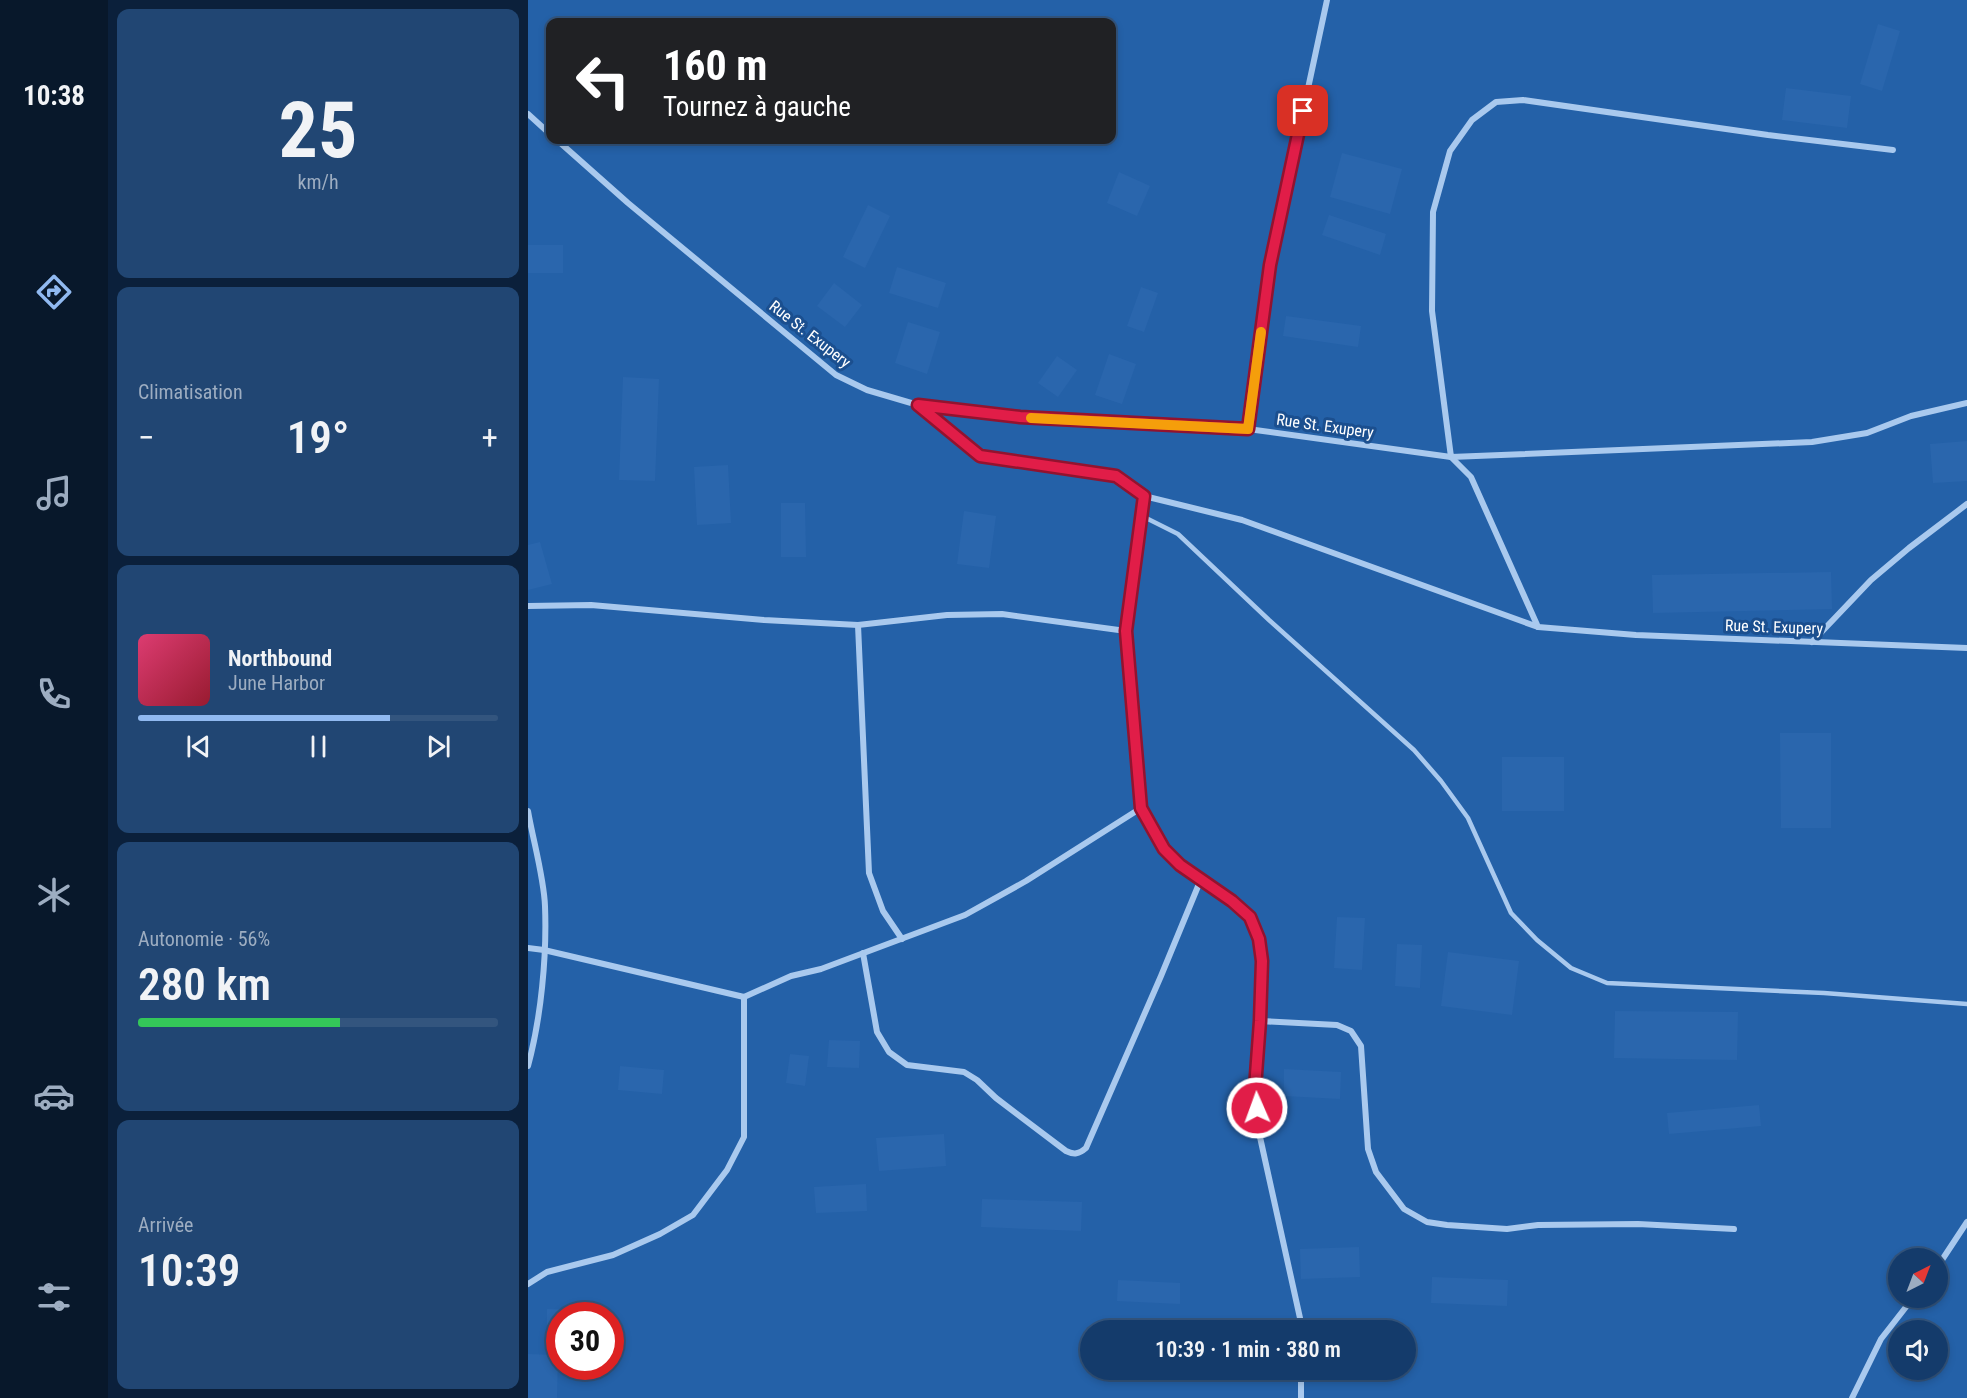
<!DOCTYPE html>
<html lang="fr">
<meta charset="utf-8">
<style>
:root{--surface:#143b6b;--page:#214673;--text:#f1f3f6;--muted:#9dadc1;--line:#33557e;--accent:#90b9f0}
body{margin:0;font-family:"Roboto Condensed",sans-serif;background:var(--page);color:var(--text);height:100vh;display:flex;flex-direction:column;font-size:22px;white-space:nowrap}
*{box-sizing:border-box;margin:0}
p{font-size:20px;color:var(--muted)}
.icon{flex:none;width:33px;height:33px;fill:none;stroke:currentColor;stroke-width:2;stroke-linecap:round;stroke-linejoin:round}
.map{position:relative;flex:1;overflow:hidden}
.drawer{display:flex;flex-direction:column;gap:9px;padding:9px;background:#0b203b;width:420px}
.drawer>*{flex:none}
.banner{position:absolute;left:18px;top:18px;width:570px;height:126px;border-radius:12px;box-shadow:0 3px 9px #0003,0 0 0 2px var(--line);background:#202124;color:#fff;overflow:hidden}
.needle{width:39px;rotate:42deg}
.buttons{position:absolute;left:1360px;top:1248px;display:grid;gap:12px}
.buttons a{display:grid;place-items:center;width:60px;height:60px;border-radius:50%;background:var(--surface);box-shadow:0 3px 9px #0003,0 0 0 2px var(--line);font-size:30px}
.speed{position:absolute;left:18px;top:1302px;display:flex;gap:12px;font-size:30px;font-weight:700;text-align:center}
.speed>*{display:grid;place-content:center;width:78px;height:78px;border-radius:50%;background:var(--surface);box-shadow:0 3px 9px #0003,0 0 0 2px var(--line);line-height:1}
.speed .limit{border:9px solid #d22;background:#fff;color:#111}
.pin{position:absolute;display:grid;place-items:center;width:51px;height:51px;color:#fff;margin:-26px;border-radius:12px;box-shadow:0 3px 9px #0006}
.me{position:absolute;width:66px;margin:-33px;rotate:358deg;stroke-linejoin:round;filter:drop-shadow(0 0 4px #0008)}
.turn{display:flex;align-items:center;gap:21px;height:126px;padding:0 18px;font-size:27px}
.turn .icon{width:78px;height:78px;stroke-width:2.5}
.turn b{display:block;font-size:42px;line-height:51px}
.big{font-size:45px;font-weight:600;line-height:1.1}
.drawer .card{flex:1;display:flex;flex-direction:column;justify-content:center;gap:9px;min-width:0;padding:0 21px;border-radius:12px;background:var(--page)}
.drawer .dial{align-items:center;gap:0}
.dial b{font-size:78px;line-height:1}
.song{display:flex;align-items:center;gap:18px}
.cover{width:72px;height:72px;border-radius:9px;background:linear-gradient(135deg,hsl(340 70% 55%),hsl(350 70% 35%))}
.played{height:6px;border-radius:3px;background:linear-gradient(90deg,var(--accent) 70%,var(--line) 70%)}
.keys{display:flex;justify-content:space-around;direction:ltr}
.heat{display:flex;justify-content:space-between;align-items:center;font-size:33px;direction:ltr}
.charge{height:9px;border-radius:4px;background:linear-gradient(90deg,#34c759 56%,var(--line) 0)}
.trip{position:absolute;left:552px;top:1320px;width:336px;height:60px;border-radius:30px;background:var(--surface);box-shadow:0 3px 9px #0003,0 0 0 2px var(--line);font-weight:600;line-height:60px;text-align:center}
main{display:flex;flex:1;min-height:0}
.menu{display:flex;flex-direction:column;width:108px;justify-content:space-around;align-items:center;background:#08182b;color:var(--muted)}
.menu .icon{width:42px;height:42px}
.menu .selected{color:var(--accent)}
.menu b{font-size:27px;color:var(--text)}
.map>svg:first-child{display:block}
</style>
<main>
<nav class="menu">
<b>10:38</b>
<svg class="icon selected" aria-label="directions" viewBox="0 0 24 24"><path d="M12 3l9 9-9 9-9-9zM9 14v-3h6M13 9l2 2-2 2"/></svg>
<svg class="icon" aria-label="music" viewBox="0 0 24 24"><path d="M9 18V5l10-2v13"/><circle cx="6" cy="18" r="3"/><circle cx="16" cy="16" r="3"/></svg>
<svg class="icon" aria-label="phone" viewBox="0 0 24 24"><path d="M5 4h4l2 5-3 2q2 4 5 5l2-3 5 2v4C11 20 4 13 5 4z"/></svg>
<svg class="icon" aria-label="climate" viewBox="0 0 24 24"><path d="M12 3v18M4 7l16 10M4 17L20 7"/></svg>
<svg class="icon" aria-label="car" viewBox="0 0 24 24"><path d="M5 17H2v-5l4-1 3-4h7l3 4 3 1v5h-3M9 17h6M6 11h13"/><circle cx="7" cy="17" r="2"/><circle cx="17" cy="17" r="2"/></svg>
<svg class="icon" aria-label="filters" viewBox="0 0 24 24"><path d="M4 7h16M4 17h16"/><circle cx="9" cy="7" r="2"/><circle cx="15" cy="17" r="2"/></svg>
</nav>
<section class="drawer">
<div class="card dial"><b>25</b><p>km/h</p></div>
<div class="card"><p>Climatisation</p>
<div class="heat"><a>−</a><b class="big">19°</b><a>+</a></div>
</div>
<div class="card">
<div class="song"><i class="cover"></i><div><b>Northbound</b><p>June Harbor</p></div></div>
<div class="played"></div>
<div class="keys"><svg class="icon" aria-label="previous" viewBox="0 0 24 24"><path d="M18 5L8 12l10 7zM5 5v14"/></svg><svg class="icon" aria-label="pause" viewBox="0 0 24 24"><path d="M8 5v14M16 5v14"/></svg><svg class="icon" aria-label="next" viewBox="0 0 24 24"><path d="M6 5l10 7-10 7zM19 5v14"/></svg></div>
</div>
<div class="card"><p>Autonomie · 56%</p><b class="big">280 km</b><div class="charge"></div></div>
<div class="card"><p>Arrivée</p><b class="big">10:39</b></div>
</section>
<div class="map">
<svg width="1439" height="1398" viewBox="0 0 1439 1398">
<rect width="100%" height="100%" fill="#1b4f8f"/>
<path fill="#2461a8" fill-rule="evenodd" d="M0 0H1439V1398H0ZM22 22H584V140H22ZM1371 1258H1410V1298H1371ZM32 1316H82V1366H32ZM562 1330H878V1370H562ZM1371 1330H1410V1370H1371Z"/>
<g fill="#2a66ad">
<polygon points="1350,24 1372,31 1354,91 1332,84"/>
<polygon points="1258,88 1323,96 1319,128 1254,120"/>
<polygon points="814,153 874,169 862,214 802,197"/>
<polygon points="591,172 622,186 609,216 579,203"/>
<polygon points="340,205 362,216 337,268 315,257"/>
<polygon points="801,215 858,234 852,255 794,235"/>
<rect x="0" y="245" width="35" height="28"/>
<polygon points="369,267 418,283 410,308 361,293"/>
<polygon points="306,283 334,305 317,327 289,306"/>
<polygon points="613,287 630,293 616,332 599,326"/>
<polygon points="758,316 833,326 830,347 755,336"/>
<polygon points="380,322 412,332 399,374 367,363"/>
<polygon points="581,354 608,364 594,404 567,395"/>
<polygon points="529,356 549,370 530,397 510,383"/>
<polygon points="95,377 131,379 127,481 91,480"/>
<polygon points="1439,441 1439,481 1405,483 1402,444"/>
<polygon points="200,465 203,523 169,525 166,467"/>
<polygon points="253,503 277,503 278,557 253,557"/>
<polygon points="436,511 468,516 461,568 429,564"/>
<polygon points="12,542 24,584 0,590 0,545"/>
<polygon points="1303,572 1304,609 1125,613 1124,575"/>
<polygon points="1252,733 1303,733 1303,828 1253,828"/>
<rect x="974" y="757" width="62" height="54"/>
<polygon points="809,917 837,918 834,970 806,968"/>
<polygon points="869,944 894,945 892,988 867,986"/>
<polygon points="920,952 991,961 984,1015 913,1006"/>
<polygon points="1087,1011 1210,1012 1209,1060 1086,1058"/>
<polygon points="301,1040 332,1041 331,1068 299,1067"/>
<polygon points="262,1054 281,1056 277,1086 258,1083"/>
<polygon points="92,1066 136,1070 134,1094 90,1090"/>
<polygon points="756,1069 813,1072 812,1099 756,1096"/>
<polygon points="1231,1105 1233,1126 1141,1134 1139,1113"/>
<polygon points="416,1134 418,1166 351,1171 348,1138"/>
<polygon points="338,1184 339,1211 288,1213 286,1187"/>
<polygon points="454,1199 554,1202 553,1231 453,1227"/>
<polygon points="831,1247 832,1277 773,1279 772,1249"/>
<polygon points="904,1277 980,1280 979,1306 903,1303"/>
<polygon points="590,1280 652,1283 652,1304 589,1301"/>
<polygon points="19,1309 72,1310 72,1316 32,1316 32,1338 19,1338"/>
<polygon points="0,1354 30,1355 29,1398 0,1398"/>
</g>
<g fill="none" stroke-linecap="round" stroke-linejoin="round">
<polyline stroke="#a9c9ee" stroke-width="4.5" points="614,516 650,534 741,620 886,750 913,781 940,818 983,913 1009,940 1043,968 1079,983 1296,993 1439,1004"/>
<g stroke="#a9c9ee" stroke-width="6">
<polyline points="0,114 22,134"/>
<polyline points="29,140 100,203 308,375 339,390 390,405 492,417 720,429 923,457 943,477 1010,627"/>
<polyline points="1365,150 1240,135 995,100 968,102 944,120 922,151 905,212 904,311 923,457 1284,442 1339,433 1383,416 1439,403"/>
<polyline points="391,406 452,456 588,476 616,496 714,520 1010,627 1108,635 1439,648"/>
<polyline points="720,429 742,265 799,0"/>
<polyline points="0,606 63,605 236,620 330,625 419,615 474,614 598,631 616,496"/>
<polyline points="330,625 341,873 355,911 374,939"/>
<polyline points="598,631 613,808 637,849 652,865 704,901 721,917 731,939 734,961 732,1021 727,1088 730,1128 772,1318 772,1330"/>
<polyline points="1284,642 1343,580 1381,548 1439,504"/>
<path d="M0 811C5 840 16 878 17 906 19 956 13 1018 0 1066"/>
<polyline points="0,948 16,950 216,997 263,976 293,969 437,915 498,881 613,808"/>
<path d="M335 953 349 1032 361 1052 379 1065 436 1072 449 1080 468 1098 538 1151C546 1155 551 1154 558 1148L633 976 673 879"/>
<polyline points="732,1021 809,1025 823,1031 833,1046 840,1149 848,1172 876,1209 899,1222 919,1225 979,1229 1010,1225 1110,1224 1206,1229"/>
<polyline points="1410,1266 1439,1222"/>
<polyline points="0,1284 19,1272 85,1255 132,1234 165,1215 199,1170 216,1137 216,997"/>
<polyline points="773,1370 773,1398"/>
<polyline points="1324,1398 1353,1339 1385,1298"/>
</g>
</g>
<g fill="none" stroke-linecap="round" stroke-linejoin="round">
<g stroke="#92132f" stroke-width="15">
<polyline id="route" points="729,1108 727,1088 732,1021 734,961 731,939 722,917 704,901 652,865 636,849 613,808 598,631 616,496 588,476 452,456 390,405 492,417 720,429 742,265 775,111"/>
</g>
<use href="#route" stroke="#e11d48" stroke-width="10"/>
<polyline stroke="#f59e0b" stroke-width="10" points="503,418 720,429 733,332"/>
</g>
<g text-anchor="middle" dominant-baseline="central" stroke-width="6" stroke-linejoin="round" paint-order="stroke">
<g font-size="16" fill="#fff" stroke="#1b4f8f">
<text transform="translate(282 334) rotate(38)">Rue St. Exupery</text>
<text transform="translate(797 426) rotate(8)">Rue St. Exupery</text>
<text transform="translate(1246 627) rotate(2)">Rue St. Exupery</text>
</g>
</g>
</svg>
<div class="buttons">
<a><svg class="needle" viewBox="-14 -14 28 28"><path d="M0-13l5 13h-10z" fill="#e53935"/><path d="M0 13l5-13h-10z" fill="#9dadc1"/></svg></a>
<a><svg class="icon" aria-label="sound" viewBox="0 0 24 24"><path d="M4 9h4l5-4v14l-5-4H4zM17 9q2 3 0 6"/></svg></a>
</div>
<div class="speed"><div class="limit">30</div></div>
<div class="pin" style="left:775px;top:111px;background:#d93025"><svg class="icon" aria-label="arrive" viewBox="0 0 24 24"><path d="M6 21V4h12l-3 4 3 4H6"/></svg></div>
<svg class="me" style="left:729px;top:1108px" viewBox="-20 -20 40 40"><circle r="17" fill="#e11d48" stroke="#fff" stroke-width="3"/><path d="M0-11L8 9 0 5-8 9z" fill="#fff"/></svg>
<div class="trip">10:39 · 1 min · 380 m</div>
<div class="banner">
<div class="turn"><svg class="icon" aria-label="left" viewBox="0 0 24 24"><path d="M17 20v-9H6M10 6l-5 5 5 5"/></svg><div><b>160 m</b>Tournez à gauche</div></div>
</div>
</div>
</main>
